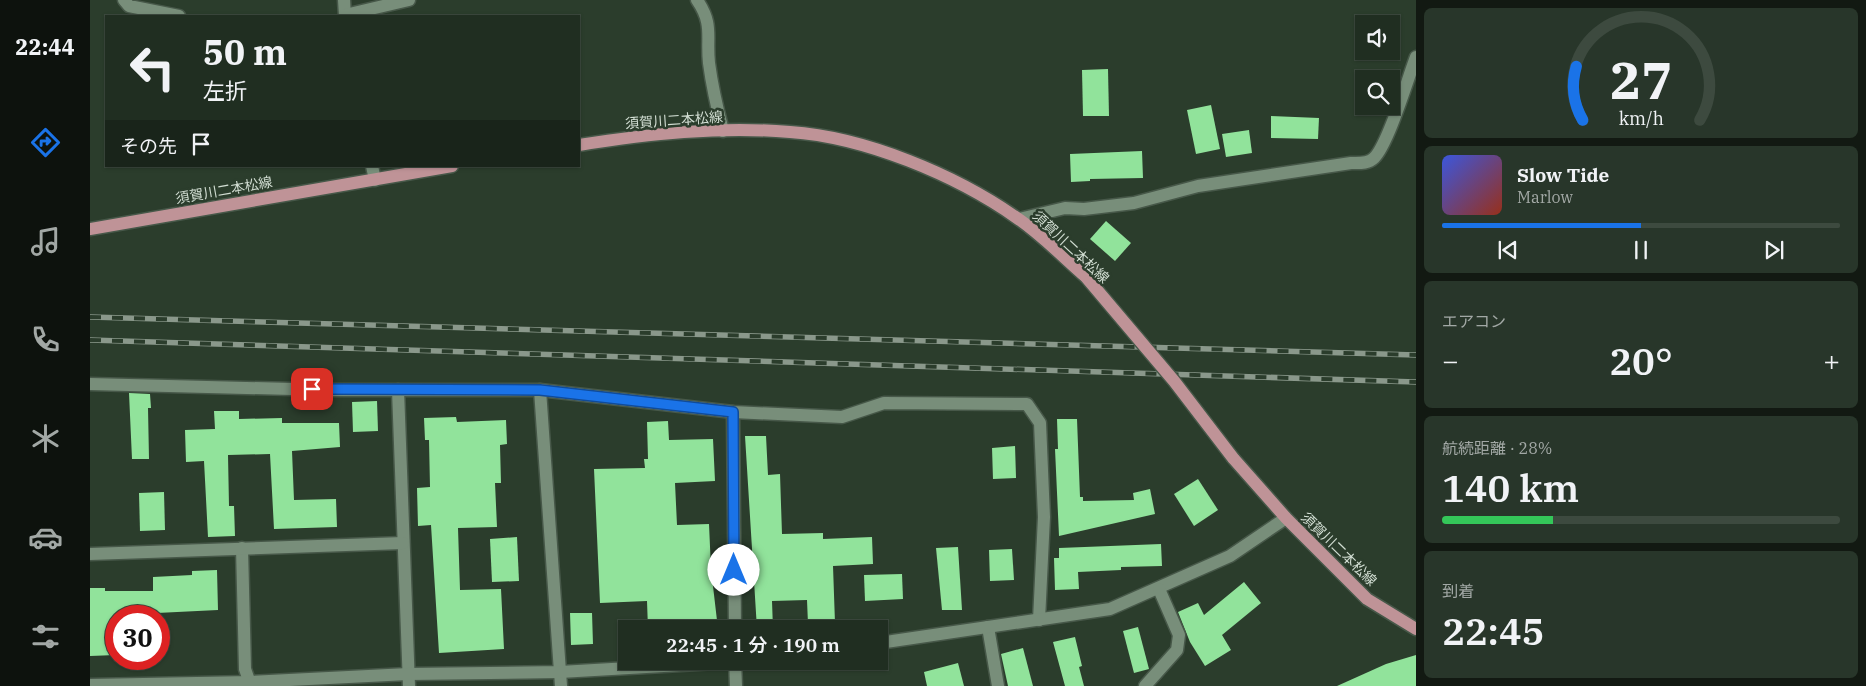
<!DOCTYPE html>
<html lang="ja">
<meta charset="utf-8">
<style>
:root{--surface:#202e21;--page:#28362a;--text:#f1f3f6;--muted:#a2a8a5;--line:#3d4a3f;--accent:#1a73e8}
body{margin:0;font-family:"IBM Plex Serif","Noto Sans JP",serif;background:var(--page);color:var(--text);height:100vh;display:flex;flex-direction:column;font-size:19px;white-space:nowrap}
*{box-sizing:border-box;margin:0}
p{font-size:16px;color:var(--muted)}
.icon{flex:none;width:28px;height:28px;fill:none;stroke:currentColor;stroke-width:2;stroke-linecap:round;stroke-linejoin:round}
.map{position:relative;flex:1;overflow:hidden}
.details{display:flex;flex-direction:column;gap:8px;padding:8px;background:#121912;width:450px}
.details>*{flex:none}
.hud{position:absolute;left:15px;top:15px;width:475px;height:152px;border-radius:0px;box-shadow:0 1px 4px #0004,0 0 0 1px var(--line);background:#202e21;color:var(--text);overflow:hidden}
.fabs{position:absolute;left:1265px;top:15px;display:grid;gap:10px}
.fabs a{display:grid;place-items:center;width:45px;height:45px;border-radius:0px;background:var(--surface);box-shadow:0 1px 4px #0004,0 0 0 1px var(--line);font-size:25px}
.speed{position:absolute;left:15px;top:605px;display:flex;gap:10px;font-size:25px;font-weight:700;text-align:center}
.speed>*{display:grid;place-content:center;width:65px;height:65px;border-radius:50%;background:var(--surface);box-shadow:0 1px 4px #0004,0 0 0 1px var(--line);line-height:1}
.speed .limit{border:8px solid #d22;background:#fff;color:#111}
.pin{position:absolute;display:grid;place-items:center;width:42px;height:42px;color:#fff;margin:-21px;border-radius:10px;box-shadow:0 2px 8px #0006}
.me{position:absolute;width:55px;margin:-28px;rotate:0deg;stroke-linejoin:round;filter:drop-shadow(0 0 4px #0008)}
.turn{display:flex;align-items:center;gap:18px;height:105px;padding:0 15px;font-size:22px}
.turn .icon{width:65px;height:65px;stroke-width:2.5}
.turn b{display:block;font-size:35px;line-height:42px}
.then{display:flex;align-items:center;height:48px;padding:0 15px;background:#0003;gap:10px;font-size:19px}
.big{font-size:38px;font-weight:600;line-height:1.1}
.details .tile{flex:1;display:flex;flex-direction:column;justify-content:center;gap:8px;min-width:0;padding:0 18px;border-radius:8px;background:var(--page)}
.details .dial{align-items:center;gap:0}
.dial svg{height:130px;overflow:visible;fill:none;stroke:var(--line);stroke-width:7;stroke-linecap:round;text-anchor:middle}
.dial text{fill:var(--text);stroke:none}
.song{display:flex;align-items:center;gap:15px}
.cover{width:60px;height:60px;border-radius:8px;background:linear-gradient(135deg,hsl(230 70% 55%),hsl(10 70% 35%))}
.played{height:5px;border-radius:2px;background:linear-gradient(90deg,var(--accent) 50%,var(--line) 50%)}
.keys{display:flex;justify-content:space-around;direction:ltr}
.heat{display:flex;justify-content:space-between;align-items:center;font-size:28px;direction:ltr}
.charge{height:8px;border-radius:4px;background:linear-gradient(90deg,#34c759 28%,var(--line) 0)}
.trip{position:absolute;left:528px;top:620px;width:270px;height:50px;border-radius:0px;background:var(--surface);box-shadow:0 1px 4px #0004,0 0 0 1px var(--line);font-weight:600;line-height:50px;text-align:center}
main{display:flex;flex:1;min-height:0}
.tab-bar{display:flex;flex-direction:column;width:90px;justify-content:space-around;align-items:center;background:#0d120d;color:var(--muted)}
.tab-bar .icon{width:35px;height:35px}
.tab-bar .on{color:var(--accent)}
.tab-bar b{font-size:22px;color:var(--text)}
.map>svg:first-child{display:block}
</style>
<main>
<nav class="tab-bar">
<b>22:44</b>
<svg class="icon on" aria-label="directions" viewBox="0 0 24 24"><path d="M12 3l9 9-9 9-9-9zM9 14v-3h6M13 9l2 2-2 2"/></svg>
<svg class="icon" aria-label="music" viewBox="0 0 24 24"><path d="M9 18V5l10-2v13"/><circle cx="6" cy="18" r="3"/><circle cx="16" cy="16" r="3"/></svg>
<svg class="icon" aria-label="phone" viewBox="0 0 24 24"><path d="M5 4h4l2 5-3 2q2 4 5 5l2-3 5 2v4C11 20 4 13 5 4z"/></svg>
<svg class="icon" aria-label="climate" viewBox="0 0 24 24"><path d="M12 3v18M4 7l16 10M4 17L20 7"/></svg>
<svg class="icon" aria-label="car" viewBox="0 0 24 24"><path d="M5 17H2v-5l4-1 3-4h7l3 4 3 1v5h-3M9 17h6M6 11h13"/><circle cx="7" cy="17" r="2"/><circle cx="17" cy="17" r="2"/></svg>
<svg class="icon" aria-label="filters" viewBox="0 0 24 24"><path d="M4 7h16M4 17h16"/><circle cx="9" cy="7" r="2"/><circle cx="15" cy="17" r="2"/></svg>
</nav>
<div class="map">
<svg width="1326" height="686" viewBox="0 0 1326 686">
<rect width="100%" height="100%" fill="#2b3d2c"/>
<g fill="#91e39b">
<polygon points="1018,69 1019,116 993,116 992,70"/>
<polygon points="1121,105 1130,149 1106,154 1097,110"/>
<polygon points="1181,116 1229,118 1228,139 1181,138"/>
<polygon points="1159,130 1162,153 1136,157 1132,134"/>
<polygon points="1052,151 1053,178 1000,179 1000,181 981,182 980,154"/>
<polygon points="1016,221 1041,243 1025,261 1000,239"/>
<polygon points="39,393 60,394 61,408 58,408 59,459 42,459"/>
<polygon points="287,401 288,431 263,432 262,402"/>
<polygon points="124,411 149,411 149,419 192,418 192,423 249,423 250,447 202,451 204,500 246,499 247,527 184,529 180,454 138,455 139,506 144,506 145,536 118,537 114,461 96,462 95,430 125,429"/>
<polygon points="366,417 367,422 416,420 417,444 410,445 411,483 405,483 407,527 368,528 370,590 411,589 414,649 349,653 341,525 328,526 327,488 340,487 339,440 335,440 334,418"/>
<polygon points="967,419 987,419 990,497 993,497 993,501 1044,500 1043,493 1060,489 1065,514 969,536 965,449 968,449"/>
<polygon points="578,421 579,440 623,439 625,481 585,483 587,525 619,524 621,569 628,629 558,629 557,601 510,603 504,469 555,468 554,459 558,459 557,422"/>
<polygon points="655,436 676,436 678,475 690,474 692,534 733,533 733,539 782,537 783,564 743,566 745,623 718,624 717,600 682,601 683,629 667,629"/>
<polygon points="925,446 926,478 903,479 902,448"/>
<polygon points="1108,479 1128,510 1104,526 1084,494"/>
<polygon points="74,492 75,530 50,531 49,493"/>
<polygon points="427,537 429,581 402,582 400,539"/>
<polygon points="1071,544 1072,566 1031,567 1031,570 988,572 989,589 965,590 964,558 969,558 969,548"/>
<polygon points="868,547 872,610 852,610 846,548"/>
<polygon points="922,549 924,580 900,581 899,550"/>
<polygon points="127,570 128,610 26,615 26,655 0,656 0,588 15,588 15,591 63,591 63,577 102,575 102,571"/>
<polygon points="812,574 813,599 775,601 774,575"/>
<polygon points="1154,582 1171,603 1132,635 1141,650 1115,666 1100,642 1088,612 1108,603 1114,615"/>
<polygon points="480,613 502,613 503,644 481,645"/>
<polygon points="1048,627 1059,669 1044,673 1033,631"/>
<polygon points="985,637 992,666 989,667 994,686 975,686 963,642"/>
<polygon points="933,648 943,686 918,686 911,654"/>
<polygon points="1326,655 1326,686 1247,686 1296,664"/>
<polygon points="868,663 874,686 837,686 834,672"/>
</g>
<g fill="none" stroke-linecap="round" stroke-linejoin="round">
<g stroke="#475849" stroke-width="15">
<g id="minor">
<polyline points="34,0 39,6 89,16"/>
<polyline points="254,0 255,16"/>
<path d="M607 0C624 25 616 36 619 63 622 86 627 108 633 131"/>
<polyline points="255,15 319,0"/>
<polyline points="282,166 285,180"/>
<path d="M929 219 975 208 994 209 1044 203 1108 186 1261 163C1269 163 1278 164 1284 158 1298 145 1318 78 1326 57"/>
<polyline points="0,384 241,390 450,390 643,412 752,417 794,403 937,404 950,423 954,517 949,620"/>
<polyline points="308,390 319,686"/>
<polyline points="450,390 471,686"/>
<polyline points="643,412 645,629"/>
<polyline points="152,548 155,669 161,686"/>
<polyline points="0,554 313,543"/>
<polyline points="898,627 908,686"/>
<polyline points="789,643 1020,609 1140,556 1196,518"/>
<polyline points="645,661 646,686"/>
<polyline points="0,685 160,682 318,674 470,672 660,661"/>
<polyline points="1055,686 1087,650 1089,635 1069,589"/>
</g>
</g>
<g stroke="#475849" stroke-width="15">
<g id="major">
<path d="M489 145C558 134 629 126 700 132 775 137 866 175 927 218 952 235 974 258 996 277"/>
<polyline points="0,229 362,166"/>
<polyline points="1143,458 1196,518 1277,599 1326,629"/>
</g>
</g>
<use href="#minor" stroke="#788e7a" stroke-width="12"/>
<use href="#major" stroke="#bf9397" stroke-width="12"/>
<g stroke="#8a988b" stroke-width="5.5">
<g id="rail">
<polyline points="0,317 1326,355"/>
<polyline points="0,340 1326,382"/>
</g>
</g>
<use href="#rail" stroke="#2b3d2c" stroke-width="4" stroke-dasharray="11" stroke-linecap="butt"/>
<g stroke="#475849" stroke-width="15" stroke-linecap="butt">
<polyline id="major-bridge" points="996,277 1084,381 1143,458"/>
</g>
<use href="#major-bridge" stroke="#bf9397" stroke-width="12"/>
</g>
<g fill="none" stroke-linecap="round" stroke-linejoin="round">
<g stroke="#114b97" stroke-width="12">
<polyline id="route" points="222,389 450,390 643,412 644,570"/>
</g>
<use href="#route" stroke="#1a73e8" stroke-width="9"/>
</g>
<g text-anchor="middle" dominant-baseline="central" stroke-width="5" stroke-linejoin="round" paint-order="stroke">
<g font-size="14" fill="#d1ddd2" stroke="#2b3d2c">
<text transform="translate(584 120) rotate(-4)">須賀川二本松線</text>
<text transform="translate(134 190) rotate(-10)">須賀川二本松線</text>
<text transform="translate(981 247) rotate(43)">須賀川二本松線</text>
<text transform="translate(1249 549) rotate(44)">須賀川二本松線</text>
</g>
</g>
</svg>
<div class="fabs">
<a><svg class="icon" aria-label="sound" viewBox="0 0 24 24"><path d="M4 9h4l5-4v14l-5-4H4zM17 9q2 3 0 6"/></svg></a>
<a><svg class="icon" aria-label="search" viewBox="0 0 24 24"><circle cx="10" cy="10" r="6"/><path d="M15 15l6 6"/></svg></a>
</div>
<div class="speed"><div class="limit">30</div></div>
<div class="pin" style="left:222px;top:389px;background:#d93025"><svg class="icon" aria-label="arrive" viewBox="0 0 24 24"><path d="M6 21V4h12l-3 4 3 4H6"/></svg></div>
<svg class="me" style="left:644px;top:570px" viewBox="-20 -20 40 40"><circle r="19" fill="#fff"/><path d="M0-13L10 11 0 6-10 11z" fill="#1a73e8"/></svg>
<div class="trip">22:45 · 1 分 · 190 m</div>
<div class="hud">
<div class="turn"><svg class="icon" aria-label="left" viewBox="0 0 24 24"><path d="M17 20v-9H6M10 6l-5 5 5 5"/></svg><div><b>50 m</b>左折</div></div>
<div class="then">その先<svg class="icon" aria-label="arrive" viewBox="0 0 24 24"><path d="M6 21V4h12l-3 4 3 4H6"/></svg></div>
</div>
</div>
<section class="details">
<div class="tile dial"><svg viewBox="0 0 100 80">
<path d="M14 69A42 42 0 1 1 86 69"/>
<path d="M14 69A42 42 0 0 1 10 36" stroke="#1a73e8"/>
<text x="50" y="56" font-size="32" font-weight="700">27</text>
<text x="50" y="72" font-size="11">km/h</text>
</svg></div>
<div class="tile">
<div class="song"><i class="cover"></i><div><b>Slow Tide</b><p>Marlow</p></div></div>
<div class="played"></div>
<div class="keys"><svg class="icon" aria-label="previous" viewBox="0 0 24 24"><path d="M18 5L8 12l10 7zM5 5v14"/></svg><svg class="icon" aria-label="pause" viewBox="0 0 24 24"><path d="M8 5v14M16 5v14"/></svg><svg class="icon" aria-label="next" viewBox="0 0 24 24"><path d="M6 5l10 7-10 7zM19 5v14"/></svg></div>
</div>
<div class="tile"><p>エアコン</p>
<div class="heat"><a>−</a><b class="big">20°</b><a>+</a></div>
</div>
<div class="tile"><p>航続距離 · 28%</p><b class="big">140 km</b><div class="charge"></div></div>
<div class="tile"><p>到着</p><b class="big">22:45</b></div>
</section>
</main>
